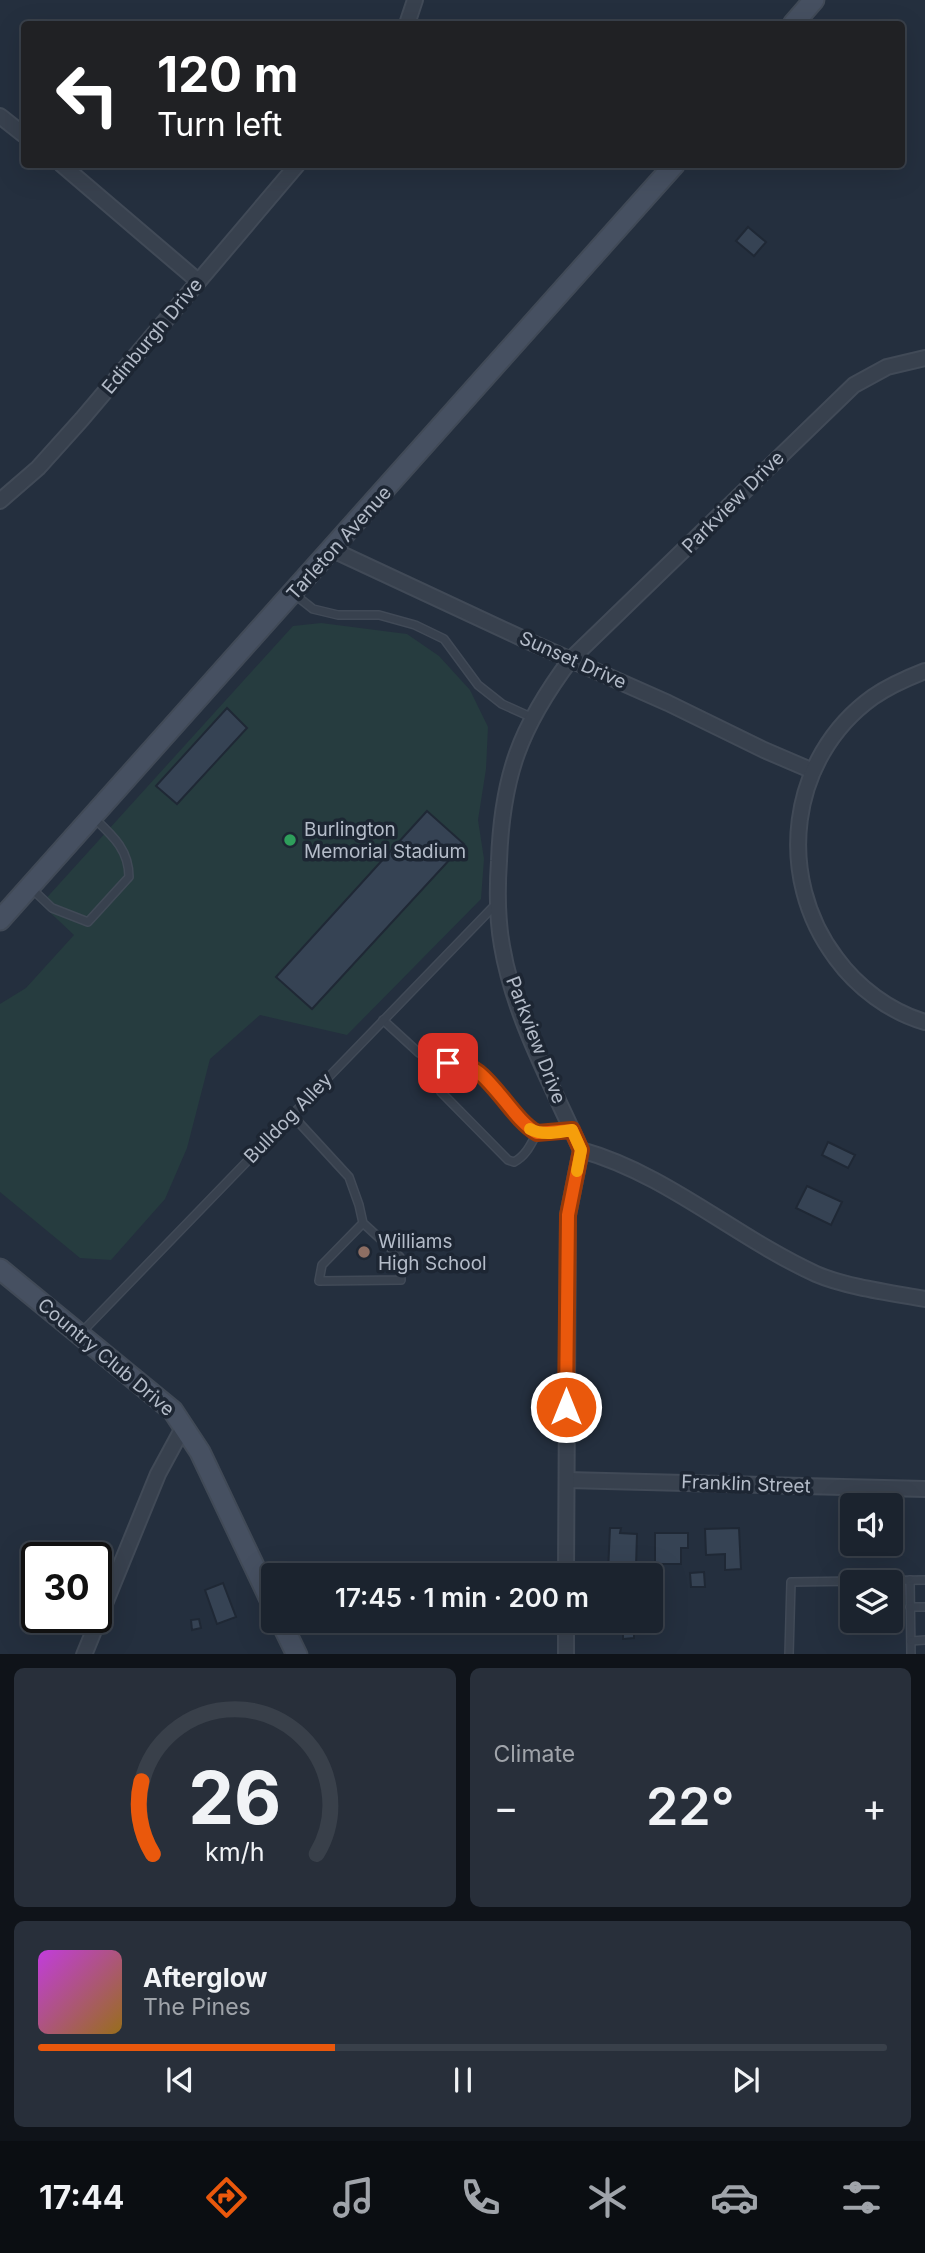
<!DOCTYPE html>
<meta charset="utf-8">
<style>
:root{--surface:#1b232e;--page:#282f3a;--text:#f1f3f6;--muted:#a0a4aa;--line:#39404a;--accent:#ea580c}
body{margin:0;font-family:Inter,sans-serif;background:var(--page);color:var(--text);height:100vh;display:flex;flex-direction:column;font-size:26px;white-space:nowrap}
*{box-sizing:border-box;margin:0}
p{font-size:23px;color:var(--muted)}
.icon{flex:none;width:38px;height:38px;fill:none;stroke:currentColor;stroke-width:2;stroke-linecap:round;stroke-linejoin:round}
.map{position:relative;height:1654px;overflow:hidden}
.sheet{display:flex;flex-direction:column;gap:14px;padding:14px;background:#0f1319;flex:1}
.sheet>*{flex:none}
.hud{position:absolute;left:21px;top:21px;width:884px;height:147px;border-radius:7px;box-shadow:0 7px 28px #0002,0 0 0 2px var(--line);background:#202124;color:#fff;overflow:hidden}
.controls{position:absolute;left:840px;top:1493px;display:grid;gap:14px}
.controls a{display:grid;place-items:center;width:63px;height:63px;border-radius:7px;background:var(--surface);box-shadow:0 7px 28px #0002,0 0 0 2px var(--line);font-size:35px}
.speed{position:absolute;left:21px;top:1542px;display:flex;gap:14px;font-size:35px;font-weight:700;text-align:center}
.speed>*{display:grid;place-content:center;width:91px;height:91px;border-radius:50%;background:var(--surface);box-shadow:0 7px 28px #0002,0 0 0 2px var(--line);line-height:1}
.speed .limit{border:4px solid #111;border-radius:10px;background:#fff;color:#111}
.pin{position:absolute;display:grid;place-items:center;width:60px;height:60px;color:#fff;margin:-30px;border-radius:14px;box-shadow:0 4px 10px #0006}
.me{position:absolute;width:77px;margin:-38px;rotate:0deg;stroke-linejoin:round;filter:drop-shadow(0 0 5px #0008)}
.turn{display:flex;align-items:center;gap:24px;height:147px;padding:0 21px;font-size:32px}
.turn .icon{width:91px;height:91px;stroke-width:2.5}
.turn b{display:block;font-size:49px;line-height:60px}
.big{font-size:52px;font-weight:600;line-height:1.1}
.sheet .widget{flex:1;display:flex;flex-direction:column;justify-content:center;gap:10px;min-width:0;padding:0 24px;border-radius:10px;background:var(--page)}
.sheet .dial{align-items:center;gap:0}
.dial svg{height:182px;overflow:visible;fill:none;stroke:var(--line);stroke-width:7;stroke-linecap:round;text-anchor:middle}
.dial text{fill:var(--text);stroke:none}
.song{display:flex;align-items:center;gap:21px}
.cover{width:84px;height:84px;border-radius:10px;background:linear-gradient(135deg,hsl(290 70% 55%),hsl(40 70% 35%))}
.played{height:7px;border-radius:4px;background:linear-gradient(90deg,var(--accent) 35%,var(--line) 35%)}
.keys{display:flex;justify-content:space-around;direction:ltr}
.heat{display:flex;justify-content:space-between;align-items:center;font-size:38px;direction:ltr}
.sheet .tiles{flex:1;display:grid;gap:14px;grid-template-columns:1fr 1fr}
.widget:last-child{grid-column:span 2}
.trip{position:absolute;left:261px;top:1563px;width:402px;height:70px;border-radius:7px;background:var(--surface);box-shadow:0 7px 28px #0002,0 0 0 2px var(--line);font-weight:600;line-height:70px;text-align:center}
.tab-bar{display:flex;height:112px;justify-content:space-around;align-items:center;background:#0b0e12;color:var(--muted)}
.tab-bar .icon{width:49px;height:49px}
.tab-bar .current{color:var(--accent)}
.tab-bar b{font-size:32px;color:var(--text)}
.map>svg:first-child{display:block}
</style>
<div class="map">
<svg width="925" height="1655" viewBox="0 0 925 1655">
<rect width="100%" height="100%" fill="#242f3e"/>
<polygon fill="#263c3f" points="321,623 407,634 439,656 470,690 488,727 486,769 478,820 484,859 481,899 347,1035 260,1015 210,1059 187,1148 165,1199 111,1260 80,1258 0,1192 0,1004 26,988 74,935 41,904 293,626"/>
<g fill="#364354" stroke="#1f2835" stroke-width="2">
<polygon points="748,227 766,242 754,256 736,241"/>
<polygon points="227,708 247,728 177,804 156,786"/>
<polygon points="427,811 464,844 312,1009 276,977"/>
<polygon points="828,1142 855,1155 848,1168 822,1155"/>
<polygon points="807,1186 842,1202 831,1225 796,1208"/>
<polygon points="610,1528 621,1528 620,1533 637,1534 636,1567 629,1567 629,1573 608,1572"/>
<polygon points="739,1528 741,1569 725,1570 725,1554 706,1555 705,1529"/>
<polygon points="655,1533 688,1533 688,1548 681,1548 681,1564 655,1564"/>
<polygon points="704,1572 705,1587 691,1587 690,1573"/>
<polygon points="223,1583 236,1617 217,1624 205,1590"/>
<polygon points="199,1619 201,1628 192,1630 191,1620"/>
<polygon points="623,1621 634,1621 634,1638 623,1639"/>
</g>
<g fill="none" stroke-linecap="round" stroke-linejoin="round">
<g stroke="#414a57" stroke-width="10">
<g id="lane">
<polyline points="294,594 313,609 338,615 379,615 415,625 444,639 478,685 502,704 533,718"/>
<path d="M30 887 52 908 88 922 129 877C129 850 113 836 94 818"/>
<polyline points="383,1020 419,1053"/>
<polyline points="292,1115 349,1177 359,1205 363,1223 400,1257 401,1280 319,1281 322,1265 363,1223"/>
<path d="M537 1133C531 1144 526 1156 514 1162L508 1160 441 1092C427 1071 448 1054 467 1065 493 1078 509 1109 529 1128 543 1136 557 1132 571 1130"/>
<polyline points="81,1333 496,904"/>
<polyline points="910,1580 911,1655"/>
<polyline points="910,1607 925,1607"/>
<polyline points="911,1641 925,1640"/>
<polyline points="789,1655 791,1582 925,1580"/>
</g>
</g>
<g stroke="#414a57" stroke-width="18">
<g id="street">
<polyline points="407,24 415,0"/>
<polyline points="0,116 24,135"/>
<polyline points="61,164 198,281"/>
<path d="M925 358 887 367 854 385 571 659C520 727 502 776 499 861 497 890 497 918 502 946 514 1017 552 1085 581 1150 667 1174 735 1237 816 1274 846 1287 892 1293 925 1299"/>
<polyline points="0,501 38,468 82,419 298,164"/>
<polyline points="333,550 528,641 668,703 764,750 813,771"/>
<path d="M925 671C907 678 889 686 873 697 788 758 775 877 836 958 857 987 890 1012 925 1022"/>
<polyline points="567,1480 925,1489"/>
<polyline points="566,1575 568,1215 581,1150"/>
<polyline points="84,1655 158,1474 184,1426"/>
<polyline points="566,1655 566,1620"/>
</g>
</g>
<g stroke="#414a57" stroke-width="23">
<g id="secondary">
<polyline points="793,24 814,0"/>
<polyline points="0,920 675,164"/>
<polyline points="0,1269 173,1411 200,1452 273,1606"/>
<polyline points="280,1620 297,1655"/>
</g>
</g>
<use href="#lane" stroke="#38414e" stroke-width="7"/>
<use href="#street" stroke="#38414e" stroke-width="14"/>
<use href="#secondary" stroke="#465061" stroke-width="19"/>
</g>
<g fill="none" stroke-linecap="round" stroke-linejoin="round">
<g stroke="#983908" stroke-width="18">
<path id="route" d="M448 1063C485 1056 507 1116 537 1133L572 1130 581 1150 568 1215 566 1407"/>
</g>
<use href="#route" stroke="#ea580c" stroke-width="12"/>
<path stroke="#f59e0b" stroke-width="12" d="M530 1129C543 1136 558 1132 572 1130L581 1150 577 1171"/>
</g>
<circle fill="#2e9e5b" stroke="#1d2633" stroke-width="2.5" cx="290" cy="840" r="7"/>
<circle fill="#8d6e63" stroke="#1d2633" stroke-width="2.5" cx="364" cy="1252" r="7"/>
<g text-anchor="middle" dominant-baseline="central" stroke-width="7" stroke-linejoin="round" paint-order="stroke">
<g font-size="19" fill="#b4bcc9" stroke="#1d2633">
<text transform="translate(152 336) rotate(-50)">Edinburgh Drive</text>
<text transform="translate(733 502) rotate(-45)">Parkview Drive</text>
<text transform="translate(339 543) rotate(-48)">Tarleton Avenue</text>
<text transform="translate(573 660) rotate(24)">Sunset Drive</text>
<text transform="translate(536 1040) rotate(69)">Parkview Drive</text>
<text transform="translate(288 1118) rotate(-46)">Bulldog Alley</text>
<text transform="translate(106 1357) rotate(40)">Country Club Drive</text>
<text transform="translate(746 1484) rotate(2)">Franklin Street</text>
</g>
<g font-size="19" fill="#b4bcc9" stroke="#1d2633" text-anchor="start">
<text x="304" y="829">Burlington<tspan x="304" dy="22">Memorial Stadium</tspan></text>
<text x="378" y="1241">Williams<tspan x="378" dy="22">High School</tspan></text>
</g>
</g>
</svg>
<div class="controls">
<a><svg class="icon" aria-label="sound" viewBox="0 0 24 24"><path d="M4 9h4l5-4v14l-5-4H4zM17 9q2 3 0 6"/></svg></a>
<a><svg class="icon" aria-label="layers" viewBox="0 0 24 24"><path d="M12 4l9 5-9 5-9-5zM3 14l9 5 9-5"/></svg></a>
</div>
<div class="speed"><div class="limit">30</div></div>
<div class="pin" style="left:448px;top:1063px;background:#d93025"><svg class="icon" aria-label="arrive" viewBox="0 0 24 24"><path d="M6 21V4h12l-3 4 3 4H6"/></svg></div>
<svg class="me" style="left:566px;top:1407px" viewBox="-20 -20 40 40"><circle r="17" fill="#ea580c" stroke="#fff" stroke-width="3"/><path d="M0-11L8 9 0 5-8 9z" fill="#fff"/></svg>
<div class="trip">17:45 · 1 min · 200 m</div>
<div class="hud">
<div class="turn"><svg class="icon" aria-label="left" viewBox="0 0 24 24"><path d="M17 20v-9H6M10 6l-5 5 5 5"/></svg><div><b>120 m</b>Turn left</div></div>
</div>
</div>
<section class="sheet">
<div class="tiles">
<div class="widget dial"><svg viewBox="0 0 100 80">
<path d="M14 69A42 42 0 1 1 86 69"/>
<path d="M14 69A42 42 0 0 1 9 37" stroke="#ea580c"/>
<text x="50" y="56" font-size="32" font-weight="700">26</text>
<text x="50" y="72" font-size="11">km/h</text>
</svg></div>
<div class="widget"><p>Climate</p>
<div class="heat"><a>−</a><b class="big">22°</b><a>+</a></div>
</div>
<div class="widget">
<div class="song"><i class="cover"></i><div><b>Afterglow</b><p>The Pines</p></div></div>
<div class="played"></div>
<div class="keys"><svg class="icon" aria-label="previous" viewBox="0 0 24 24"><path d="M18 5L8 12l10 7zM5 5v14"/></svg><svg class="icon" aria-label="pause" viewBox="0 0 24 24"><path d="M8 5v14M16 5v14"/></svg><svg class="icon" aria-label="next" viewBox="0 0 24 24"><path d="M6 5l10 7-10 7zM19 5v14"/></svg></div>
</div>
</div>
</section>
<nav class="tab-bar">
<b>17:44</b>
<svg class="icon current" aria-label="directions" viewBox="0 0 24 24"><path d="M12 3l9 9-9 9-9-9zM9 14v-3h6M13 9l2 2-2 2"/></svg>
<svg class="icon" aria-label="music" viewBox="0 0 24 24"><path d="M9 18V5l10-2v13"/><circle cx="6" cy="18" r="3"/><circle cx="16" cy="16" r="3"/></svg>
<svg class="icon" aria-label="phone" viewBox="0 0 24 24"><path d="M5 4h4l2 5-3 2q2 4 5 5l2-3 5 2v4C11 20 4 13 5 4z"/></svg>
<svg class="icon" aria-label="climate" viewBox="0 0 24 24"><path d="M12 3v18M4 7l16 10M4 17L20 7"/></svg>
<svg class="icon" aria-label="car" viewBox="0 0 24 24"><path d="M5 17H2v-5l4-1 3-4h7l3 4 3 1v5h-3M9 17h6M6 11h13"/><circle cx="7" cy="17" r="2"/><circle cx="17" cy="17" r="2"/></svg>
<svg class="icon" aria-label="filters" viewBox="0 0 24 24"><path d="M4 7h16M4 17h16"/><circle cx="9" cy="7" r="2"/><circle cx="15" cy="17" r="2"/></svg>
</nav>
